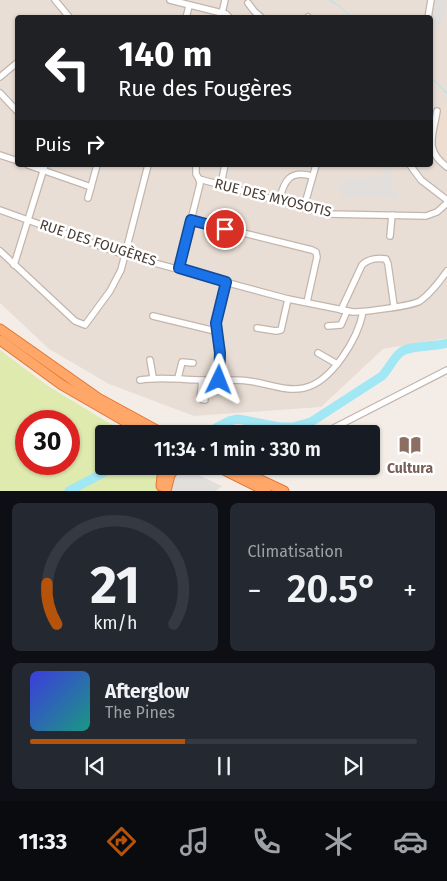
<!DOCTYPE html>
<html lang="fr">
<meta charset="utf-8">
<style>
:root{--surface:#171b24;--page:#242831;--text:#f1f3f6;--muted:#9ea1a6;--line:#363941;--accent:#b45309}
body{margin:0;font-family:"Fira Sans",sans-serif;background:var(--page);color:var(--text);height:100vh;display:flex;flex-direction:column;font-size:19px;white-space:nowrap}
*{box-sizing:border-box;margin:0}
p{font-size:16px;color:var(--muted)}
.icon{flex:none;width:28px;height:28px;fill:none;stroke:currentColor;stroke-width:2;stroke-linecap:round;stroke-linejoin:round}
.map{position:relative;height:491px;overflow:hidden}
.side{display:flex;flex-direction:column;gap:12px;padding:12px;background:#0d0f14;flex:1}
.side>*{flex:none}
.guide{position:absolute;left:15px;top:15px;width:418px;height:152px;border-radius:5px;box-shadow:0 1px 4px #0004;background:#202124;color:#fff;overflow:hidden}
.speed{position:absolute;left:15px;top:410px;display:flex;gap:10px;font-size:25px;font-weight:700;text-align:center}
.speed>*{display:grid;place-content:center;width:65px;height:65px;border-radius:50%;background:var(--surface);box-shadow:0 1px 4px #0004;line-height:1}
.speed .limit{border:8px solid #d22;background:#fff;color:#111}
.pin{position:absolute;display:grid;place-items:center;width:42px;height:42px;color:#fff;margin:-21px;border:2px solid #fff;border-radius:50%;box-shadow:0 1px 5px #0007}
.me{position:absolute;width:55px;margin:-28px;rotate:2deg;stroke-linejoin:round;filter:drop-shadow(0 0 4px #0008)}
.turn{display:flex;align-items:center;gap:18px;height:105px;padding:0 20px;font-size:22px}
.turn .icon{width:65px;height:65px;stroke-width:2.5}
.turn b{display:block;font-size:35px;line-height:42px}
.then{display:flex;align-items:center;height:48px;padding:0 20px;background:#0003;gap:10px;font-size:19px}
.big{font-size:38px;font-weight:600;line-height:1.1}
.side .widget{flex:1;display:flex;flex-direction:column;justify-content:center;gap:8px;min-width:0;padding:0 18px;border-radius:8px;background:var(--page)}
.side .dial{align-items:center;gap:0}
.dial svg{height:130px;overflow:visible;fill:none;stroke:var(--line);stroke-width:7;stroke-linecap:round;text-anchor:middle}
.dial text{fill:var(--text);stroke:none}
.song{display:flex;align-items:center;gap:15px}
.cover{width:60px;height:60px;border-radius:8px;background:linear-gradient(135deg,hsl(240 70% 55%),hsl(170 70% 35%))}
.played{height:5px;border-radius:2px;background:linear-gradient(90deg,var(--accent) 40%,var(--line) 40%)}
.keys{display:flex;justify-content:space-around;direction:ltr}
.heat{display:flex;justify-content:space-between;align-items:center;font-size:28px;direction:ltr}
.side .tiles{flex:1;display:grid;gap:12px;grid-template-columns:1fr 1fr}
.widget:last-child{grid-column:span 2}
.trip{position:absolute;left:95px;top:425px;width:285px;height:50px;border-radius:5px;background:var(--surface);box-shadow:0 1px 4px #0004;font-weight:600;line-height:50px;text-align:center}
.menu{display:flex;height:80px;justify-content:space-around;align-items:center;background:#090b0e;color:var(--muted)}
.menu .icon{width:35px;height:35px}
.menu .selected{color:var(--accent)}
.menu b{font-size:22px;color:var(--text)}
.map>svg:first-child{display:block}
</style>
<div class="map">
<svg width="447" height="491" viewBox="0 0 447 491">
<rect width="100%" height="100%" fill="#f4ede7"/>
<path fill="#e9ded5" fill-rule="evenodd" d="M0 0H447V338L383 349 321 407 194 416 109 384 49 349 0 303ZM18 18H430V165H18Z"/>
<polygon fill="#eeded1" points="445,102 447,104 447,159 438,151 436,143 442,104"/>
<path fill="#deeaae" fill-rule="evenodd" d="M0 350 48 386 127 434H104V466H161L159 491H0ZM26 421H69V464H26Z"/>
<g fill="#e2dedc">
<polygon points="436,0 447,0 442,25 438,27 432,20"/>
<polygon points="382,165 390,165 394,179 391,182 391,189 397,190 397,198 340,197 338,190 343,180 372,179 372,176 383,176 384,179 385,175"/>
<polygon points="182,471 192,472 222,486 216,491 170,491 174,479"/>
</g>
<g fill="none" stroke-linecap="round" stroke-linejoin="round">
<g stroke="#a1e7f4" stroke-width="1">
<polyline points="329,0 338,5 352,18"/>
<polyline points="430,77 447,93"/>
</g>
<g stroke="#a1e7f4" stroke-width="9">
<path d="M179 431 212 430 229 421 238 419 280 427H293L311 422 382 376C389 369 393 358 401 352 410 345 435 347 447 343"/>
<polyline points="69,491 116,466"/>
</g>
<g stroke="#c3b5ac" stroke-width="8">
<g id="minor">
<polyline points="55,0 70,18"/>
<polyline points="170,0 226,14 230,18"/>
<polyline points="248,3 254,11 262,18"/>
<polyline points="222,13 225,0"/>
<polyline points="186,18 189,6"/>
<polyline points="307,18 308,17"/>
<polyline points="428,18 431,0"/>
<polyline points="0,77 18,62"/>
<polyline points="0,93 18,112"/>
<path d="M437 111C433 136 424 150 447 167"/>
<polyline points="0,155 18,161"/>
<polyline points="28,165 91,187"/>
<polyline points="196,165 196,174 199,179 328,214 426,216 437,212 447,203"/>
<polyline points="410,165 421,180 447,200"/>
<polyline points="221,184 225,165"/>
<polyline points="88,198 97,165"/>
<path d="M279 201C284 180 290 170 312 176"/>
<polyline points="304,207 316,165"/>
<path d="M0 210 125 255 288 299 353 312C364 312 412 306 420 301 431 293 439 282 447 271"/>
<polyline points="191,220 200,184 199,179"/>
<polyline points="390,236 392,215"/>
<polyline points="0,251 75,321 85,325 110,291 121,270 148,165"/>
<polyline points="14,265 45,165"/>
<polyline points="179,268 191,220 312,250 316,252 317,257 307,302"/>
<path d="M341 310 362 265C368 259 378 258 386 259L388 264 394 306"/>
<polyline points="153,316 215,331"/>
<polyline points="328,326 341,325 347,311"/>
<polyline points="257,328 276,331 281,330 288,299"/>
<polyline points="318,353 337,364"/>
<polyline points="150,360 153,377"/>
<polyline points="178,378 182,362 193,363"/>
<path d="M140 380C162 376 180 380 201 380 217 381 232 379 248 381 267 383 285 392 304 388 332 382 358 338 363 312"/>
<polyline points="202,380 200,399 205,400"/>
<polyline points="219,380 220,353 215,323 226,282"/>
<polyline points="227,434 235,431 249,434"/>
<polyline points="322,434 447,370"/>
</g>
</g>
<g stroke="#e47632" stroke-width="11">
<g id="highway">
<polyline points="0,329 98,398 164,434"/>
<polyline points="0,340 62,385 147,434"/>
<polyline points="216,466 266,491"/>
<polyline points="231,466 284,491"/>
<polyline points="161,486 163,466"/>
<polyline points="166,491 170,475 177,466"/>
</g>
</g>
<use href="#minor" stroke="#fff" stroke-width="5.5"/>
<use href="#highway" stroke="#ffa768" stroke-width="9"/>
</g>
<g fill="none" stroke-linecap="round" stroke-linejoin="round">
<g stroke="#114b97" stroke-width="12">
<polyline id="route" points="219,380 220,353 216,323 226,282 179,268 191,220 225,229"/>
</g>
<use href="#route" stroke="#1a73e8" stroke-width="9"/>
</g>
<defs>
<g id="library-bare" transform="scale(1.725)"><path d="M-6-4Q-3-5.5-.7-3.5V5Q-3 3-6 4ZM6-4Q3-5.5 .7-3.5V5Q3 3 6 4Z" fill="#8d6e63" stroke="#fff" stroke-width="2.5" paint-order="stroke"/></g>
</defs>
<g fill-rule="evenodd">
<use href="#library-bare" x="410" y="445"/>
</g>
<g text-anchor="middle" dominant-baseline="central" stroke-width="5" stroke-linejoin="round" paint-order="stroke">
<g font-size="14" fill="#483c36" stroke="#fff">
<text transform="translate(273 198) rotate(14)">RUE DES MYOSOTIS</text>
<text transform="translate(98 243) rotate(18)">RUE DES FOUGÈRES</text>
</g>
<g font-size="14" font-weight="bold" fill="#785e54" stroke="#fff">
<text x="410" y="468">Cultura</text>
</g>
</g>
</svg>
<div class="speed"><div class="limit">30</div></div>
<div class="pin" style="left:225px;top:229px;background:#d93025"><svg class="icon" aria-label="arrive" viewBox="0 0 24 24"><path d="M6 21V4h12l-3 4 3 4H6"/></svg></div>
<svg class="me" style="left:219px;top:380px" viewBox="-20 -20 40 40"><path d="M0-17L14 15 0 8-14 15z" fill="#1a73e8" stroke="#fff" stroke-width="4"/></svg>
<div class="trip">11:34 · 1 min · 330 m</div>
<div class="guide">
<div class="turn"><svg class="icon" aria-label="left" viewBox="0 0 24 24"><path d="M17 20v-9H6M10 6l-5 5 5 5"/></svg><div><b>140 m</b>Rue des Fougères</div></div>
<div class="then">Puis<svg class="icon" aria-label="right" viewBox="0 0 24 24"><path d="M7 20v-9h11M14 6l5 5-5 5"/></svg></div>
</div>
</div>
<section class="side">
<div class="tiles">
<div class="widget dial"><svg viewBox="0 0 100 80">
<path d="M14 69A42 42 0 1 1 86 69"/>
<path d="M14 69A42 42 0 0 1 8 44" stroke="#b45309"/>
<text x="50" y="56" font-size="32" font-weight="700">21</text>
<text x="50" y="72" font-size="11">km/h</text>
</svg></div>
<div class="widget"><p>Climatisation</p>
<div class="heat"><a>−</a><b class="big">20.5°</b><a>+</a></div>
</div>
<div class="widget">
<div class="song"><i class="cover"></i><div><b>Afterglow</b><p>The Pines</p></div></div>
<div class="played"></div>
<div class="keys"><svg class="icon" aria-label="previous" viewBox="0 0 24 24"><path d="M18 5L8 12l10 7zM5 5v14"/></svg><svg class="icon" aria-label="pause" viewBox="0 0 24 24"><path d="M8 5v14M16 5v14"/></svg><svg class="icon" aria-label="next" viewBox="0 0 24 24"><path d="M6 5l10 7-10 7zM19 5v14"/></svg></div>
</div>
</div>
</section>
<nav class="menu">
<b>11:33</b>
<svg class="icon selected" aria-label="directions" viewBox="0 0 24 24"><path d="M12 3l9 9-9 9-9-9zM9 14v-3h6M13 9l2 2-2 2"/></svg>
<svg class="icon" aria-label="music" viewBox="0 0 24 24"><path d="M9 18V5l10-2v13"/><circle cx="6" cy="18" r="3"/><circle cx="16" cy="16" r="3"/></svg>
<svg class="icon" aria-label="phone" viewBox="0 0 24 24"><path d="M5 4h4l2 5-3 2q2 4 5 5l2-3 5 2v4C11 20 4 13 5 4z"/></svg>
<svg class="icon" aria-label="climate" viewBox="0 0 24 24"><path d="M12 3v18M4 7l16 10M4 17L20 7"/></svg>
<svg class="icon" aria-label="car" viewBox="0 0 24 24"><path d="M5 17H2v-5l4-1 3-4h7l3 4 3 1v5h-3M9 17h6M6 11h13"/><circle cx="7" cy="17" r="2"/><circle cx="17" cy="17" r="2"/></svg>
</nav>
